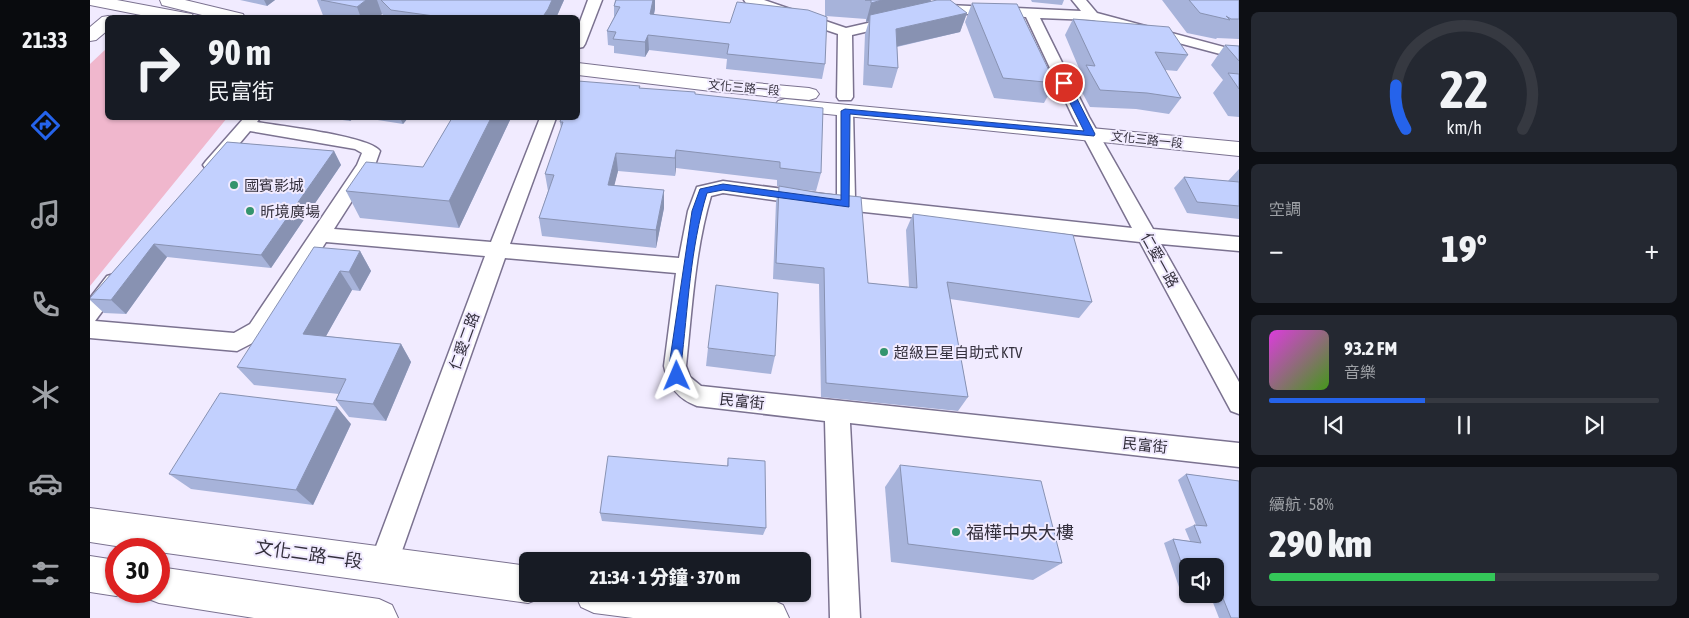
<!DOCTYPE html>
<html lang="zh-TW">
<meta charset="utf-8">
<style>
:root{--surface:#171b24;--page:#242831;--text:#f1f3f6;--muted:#9ea1a6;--line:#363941;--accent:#2563eb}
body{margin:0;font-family:"Asap Condensed","Noto Sans TC",sans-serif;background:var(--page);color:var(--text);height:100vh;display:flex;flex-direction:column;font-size:19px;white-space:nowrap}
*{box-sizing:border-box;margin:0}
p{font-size:16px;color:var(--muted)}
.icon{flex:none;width:28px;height:28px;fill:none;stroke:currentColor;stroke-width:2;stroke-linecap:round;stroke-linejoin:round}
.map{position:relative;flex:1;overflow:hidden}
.details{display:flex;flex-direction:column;gap:12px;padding:12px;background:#0d0f14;width:450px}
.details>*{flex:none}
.guide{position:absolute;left:15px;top:15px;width:475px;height:105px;border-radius:8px;box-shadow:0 1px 4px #0004;background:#171b24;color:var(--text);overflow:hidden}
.controls{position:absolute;left:1089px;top:558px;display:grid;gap:10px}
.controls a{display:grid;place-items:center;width:45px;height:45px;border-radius:8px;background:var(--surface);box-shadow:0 1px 4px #0004;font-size:25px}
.speed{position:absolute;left:15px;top:538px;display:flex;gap:10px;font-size:25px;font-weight:700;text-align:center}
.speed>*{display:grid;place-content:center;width:65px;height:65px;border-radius:50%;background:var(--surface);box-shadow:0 1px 4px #0004;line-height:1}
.speed .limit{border:8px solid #d22;background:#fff;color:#111}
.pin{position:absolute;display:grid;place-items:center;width:42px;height:42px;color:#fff;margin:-21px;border:2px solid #fff;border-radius:50%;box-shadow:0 1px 5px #0007}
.me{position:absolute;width:55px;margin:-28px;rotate:359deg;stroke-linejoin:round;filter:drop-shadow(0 0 4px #0008)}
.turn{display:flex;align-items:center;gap:18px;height:105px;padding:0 20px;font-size:22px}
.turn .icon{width:65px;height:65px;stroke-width:2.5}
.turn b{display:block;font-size:35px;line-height:42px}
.big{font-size:38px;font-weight:800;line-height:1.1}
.details .tile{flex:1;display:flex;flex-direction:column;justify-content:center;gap:8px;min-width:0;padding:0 18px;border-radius:8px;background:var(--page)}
.details .dial{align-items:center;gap:0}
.dial svg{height:130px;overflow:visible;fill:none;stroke:var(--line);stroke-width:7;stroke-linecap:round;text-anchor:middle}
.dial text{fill:var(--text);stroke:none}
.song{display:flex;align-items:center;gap:15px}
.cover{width:60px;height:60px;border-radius:8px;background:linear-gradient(135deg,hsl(300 70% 55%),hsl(100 70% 35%))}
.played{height:5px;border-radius:2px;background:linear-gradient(90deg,var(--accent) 40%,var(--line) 40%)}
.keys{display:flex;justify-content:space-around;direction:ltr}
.heat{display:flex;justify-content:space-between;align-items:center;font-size:28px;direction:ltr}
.charge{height:8px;border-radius:4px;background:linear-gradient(90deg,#34c759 58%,var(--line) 0)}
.trip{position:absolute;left:429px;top:552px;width:292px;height:50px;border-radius:8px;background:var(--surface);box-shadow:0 1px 4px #0004;font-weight:800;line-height:50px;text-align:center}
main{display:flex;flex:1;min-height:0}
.tab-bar{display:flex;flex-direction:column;width:90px;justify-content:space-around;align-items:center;background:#090b0e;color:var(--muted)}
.tab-bar .icon{width:35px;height:35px}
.tab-bar .current{color:var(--accent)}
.tab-bar b{font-size:22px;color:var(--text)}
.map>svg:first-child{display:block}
</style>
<main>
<nav class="tab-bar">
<b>21:33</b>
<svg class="icon current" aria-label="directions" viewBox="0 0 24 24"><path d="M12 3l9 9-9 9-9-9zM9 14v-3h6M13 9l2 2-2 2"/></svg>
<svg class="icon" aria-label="music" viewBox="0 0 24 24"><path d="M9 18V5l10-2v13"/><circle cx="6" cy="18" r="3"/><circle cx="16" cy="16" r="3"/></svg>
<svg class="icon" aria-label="phone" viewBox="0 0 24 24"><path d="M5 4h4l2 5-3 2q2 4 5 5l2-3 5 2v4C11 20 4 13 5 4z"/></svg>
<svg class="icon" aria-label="climate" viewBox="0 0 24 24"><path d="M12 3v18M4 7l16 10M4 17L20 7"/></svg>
<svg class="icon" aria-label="car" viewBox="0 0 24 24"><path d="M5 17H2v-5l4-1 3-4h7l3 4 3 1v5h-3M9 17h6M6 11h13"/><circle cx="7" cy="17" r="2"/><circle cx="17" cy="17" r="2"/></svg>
<svg class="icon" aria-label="filters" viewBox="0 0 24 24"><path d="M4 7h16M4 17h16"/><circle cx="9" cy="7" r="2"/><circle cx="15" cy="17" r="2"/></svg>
</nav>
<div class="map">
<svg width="1149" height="618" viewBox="0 0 1149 618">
<rect width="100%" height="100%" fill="#f1ebff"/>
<polygon fill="#f0b7cd" points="17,48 18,118 137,118 0,286 0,64"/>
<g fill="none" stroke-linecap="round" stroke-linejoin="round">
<g stroke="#7b7290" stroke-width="3">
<g id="minor">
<polygon points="498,0 512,0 495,44 493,47 488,48 488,27"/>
<polygon points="654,0 674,0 756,28 804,17 811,21 809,24 762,35 763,97 761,100 749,100 747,97 748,34 656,3"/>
<path d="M982 0H996L1007 13 1149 51V59L1002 20 950 18 999 117 1063 229 1149 237V251L1071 244 1149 382V414L1141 411 1050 242 756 210 633 193 621 196C605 250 602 309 596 366L600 377 611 386 1149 443V467L760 423 770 618H740L735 421 607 406C588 399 578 386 574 366L586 273 415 258 307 565 303 575 293 579 283 575 279 565 395 256 236 242 176 336 147 351 0 338V298L17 276 24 274 31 276 34 282 5 321 144 333 160 324 267 165 272 153 265 149 160 131 128 169 122 171 116 169 113 165 116 161 154 118H170L167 122C189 126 280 136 290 151L285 165 244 229 401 242 450 118H466L420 244 589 258 598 211 607 187 633 181 747 196V111L749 108H761L763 111 765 198 1042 228 983 117 936 17 858 13 846 16 839 12 841 9 858 5 991 11Z"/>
</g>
</g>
<g stroke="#7b7290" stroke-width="2">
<g id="tertiary">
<polygon points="0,0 27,0 96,13 102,14 104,18 66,18 0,5"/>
<polygon points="70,0 95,0 153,14 155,18 124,18 72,5"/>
<polygon points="18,16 24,18 18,18 18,30 6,40 0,41 0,27 12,17"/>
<polygon points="488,63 621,79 719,88 726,90 729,94 726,98 719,100 621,91 488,75"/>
<polygon points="695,99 1149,142 1149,156 688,109 685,105 688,101"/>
<polygon points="0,508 438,566 438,594 453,594 451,598 438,603 69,552 69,549 45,549 0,542"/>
<polygon points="0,556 26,560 26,591 38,591 26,596 0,592"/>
<polygon points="69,567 289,599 302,605 308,618 164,618 69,603 56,598 53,591 69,591"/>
<polygon points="485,594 641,594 680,599 693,605 699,618 543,618 504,613 491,607"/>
</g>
</g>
<use href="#minor" fill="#fff" fill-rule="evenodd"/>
<use href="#tertiary" fill="#fff" fill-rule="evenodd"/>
</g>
<g fill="#a7b3da">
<polygon points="150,0 185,0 177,6"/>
<polygon points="227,0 474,0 466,18 296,18 292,14 288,18 234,18"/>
<polygon points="525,0 565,0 565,9 564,15 640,23 735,16 735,0 841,0 840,1 877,13 870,32 807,47 808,68 802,88 773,85 775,34 779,21 776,22 776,19 736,16 735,64 732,79 636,69 637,59 559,50 555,57 524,53 524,46 518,45 517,31 524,17 524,6"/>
<polygon points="941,0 974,0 972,5 942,2"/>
<polygon points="1072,0 1149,0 1149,39 1127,38 1126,39 1097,33"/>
<polygon points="882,3 965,83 954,103 904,98 875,22"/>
<polygon points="983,19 1098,55 1087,71 1075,70 1091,98 1079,114 1046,109 1000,107 986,81 991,73 975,35"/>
<polygon points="1135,45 1149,46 1149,117 1138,116 1123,93 1133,80 1121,65"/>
<polygon points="550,86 550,88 605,94 731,173 726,191 705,189 778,283 819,287 816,230 823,214 1002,302 989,318 860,299 878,397 868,411 731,397 729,284 683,279 686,202 689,186 687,186 687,180 586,168 585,176 528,171 524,185 574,190 574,208 566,248 452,236 449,218 458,191 455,174 471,129 470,122"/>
<polygon points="179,118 215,118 213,120"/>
<polygon points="238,118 264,118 260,121"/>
<polygon points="275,118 318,118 313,124"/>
<polygon points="362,118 421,118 369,228 270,218 256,191 333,167"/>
<polygon points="137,142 244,151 251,165 181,268 77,257 36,314 14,313 0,300 0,298"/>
<polygon points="1149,169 1149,219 1097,213 1084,188 1094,177 1138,181"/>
<polygon points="270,251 281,271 270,291 262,290 236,336 311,344 321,362 296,421 259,417 246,400 249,394 164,385 147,367"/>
<polygon points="618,348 685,356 681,374 616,366"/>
<polygon points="261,424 223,505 101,489 79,474"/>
<polygon points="638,458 676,528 673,535 512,521 510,513 637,466"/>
<polygon points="810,465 972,563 943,580 801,562 795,487"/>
<polygon points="1096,474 1149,481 1149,618 1129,618 1120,595 1112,594 1125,594 1125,566 1098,566 1098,591 1090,590 1074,543 1083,539 1100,541 1095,529 1104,525 1106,525 1088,480"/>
</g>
<g fill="#8892b2">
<polygon points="174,0 185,0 177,6"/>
<polygon points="276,0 287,0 292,14 288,18 271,18 267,7"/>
<polygon points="462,0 474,0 466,18 452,18"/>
<polygon points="561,0 565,0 565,9 560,29 560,14"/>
<polygon points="792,0 841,0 838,8 780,15 779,21 776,22 781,3"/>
<polygon points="877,13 870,32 800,48 806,29"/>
<polygon points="558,35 559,50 555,57 555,42"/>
<polygon points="258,118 264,118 260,121"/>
<polygon points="310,118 318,118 313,124"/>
<polygon points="401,118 421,118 369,228 359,201"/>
<polygon points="586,150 586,168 585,176 585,158"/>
<polygon points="244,151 251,165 181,268 171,255"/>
<polygon points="526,153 528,171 520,203 518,185"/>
<polygon points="574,190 574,208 566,248 566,230"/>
<polygon points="64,244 77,257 36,314 21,300"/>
<polygon points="270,251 281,271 270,291 259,272"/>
<polygon points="250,271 262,290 227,352 213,334"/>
<polygon points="311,344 321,362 296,421 283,404"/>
<polygon points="247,407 261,424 223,505 206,490"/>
</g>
<g fill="#c2d0fe" stroke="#8892b2">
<polygon points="231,0 276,0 267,7"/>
<polygon points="291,0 462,0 458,9 452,18 358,18 301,10"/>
<polygon points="526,0 563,0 560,14 640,23 647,2 718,10 737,17 735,64 637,54 639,44 558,35 555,42 523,39 526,32 517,31 530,7 524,6"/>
<polygon points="775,0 792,0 781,3 781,0"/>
<polygon points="847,0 860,0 877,13 806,29 808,68 778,65 780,15"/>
<polygon points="1099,0 1149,0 1149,19 1141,19 1136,16 1140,20 1110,13"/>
<polygon points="882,3 927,4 965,83 913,78"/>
<polygon points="983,19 1079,27 1098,55 1065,52 1091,98 1057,93 1010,90 996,65 1005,66"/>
<polygon points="1135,45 1149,46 1149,61"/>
<polygon points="1138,73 1149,74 1149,89"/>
<polygon points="488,81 550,86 549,88 605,92 605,94 733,108 731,173 690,168 690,162 586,150 585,158 526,153 518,185 574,190 566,230 449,218 464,175 455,174 473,122 470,122 471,118 488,118"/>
<polygon points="362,118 401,118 359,201 256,191 276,162 333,167"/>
<polygon points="137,142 244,151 171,255 64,244 21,300 0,299 0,298"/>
<polygon points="1094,177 1149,182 1149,206 1107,202"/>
<polygon points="689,186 730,193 771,197 778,283 827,288 823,214 983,235 1002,302 857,282 878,397 736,383 734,268 686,263"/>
<polygon points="224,247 270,251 259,272 250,271 213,334 311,344 283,404 246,400 256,379 147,367"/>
<polygon points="626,285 688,293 685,356 618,348"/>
<polygon points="130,393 247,407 206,490 79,474"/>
<polygon points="518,456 638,466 638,458 675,461 676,528 510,513"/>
<polygon points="810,465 951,481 972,563 818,544"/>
<polygon points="1096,474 1149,481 1149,618 1141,618 1130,591 1125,591 1125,566 1098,566 1098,582 1083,539 1111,543 1104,525 1117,526"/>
</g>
<path fill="#2563eb" stroke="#184099" d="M974 80 979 83 1005 134 1004 136 760 114 759 207 633 190 617 193C600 248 598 309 591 366L593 376 591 380 587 381 583 380 579 366 602 211 610 189 633 184 751 200V111L755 109 994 131 970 83Z"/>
<g fill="#34946d" stroke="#f1ebff" stroke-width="2">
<circle cx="144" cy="185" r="5"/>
<circle cx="160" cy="211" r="5"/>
<circle cx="794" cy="352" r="5"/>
<circle cx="866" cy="532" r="5"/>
</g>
<g text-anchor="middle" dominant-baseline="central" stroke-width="4" stroke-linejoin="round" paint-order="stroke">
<g font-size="12" fill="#34303d" stroke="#f1ebff">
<text transform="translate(654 88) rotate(5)">文化三路一段</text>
<text transform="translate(1057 140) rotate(6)">文化三路一段</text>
</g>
<g font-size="15" fill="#34303d" stroke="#f1ebff" text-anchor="start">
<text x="154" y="185">國賓影城</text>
<text x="170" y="211">昕境廣場</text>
<text x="804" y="352">超級巨星自助式 KTV</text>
</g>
<g font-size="15" fill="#34303d" stroke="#f1ebff">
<text transform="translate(1070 260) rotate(61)">仁愛一路</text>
<text transform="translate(374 341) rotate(-70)">仁愛二路</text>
<text transform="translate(652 401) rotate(6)">民富街</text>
<text transform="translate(1055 445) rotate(6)">民富街</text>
</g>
<g font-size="18" fill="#34303d" stroke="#f1ebff" text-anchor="start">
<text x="876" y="532">福樺中央大樓</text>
</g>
<g font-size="18" fill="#34303d" stroke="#f1ebff">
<text transform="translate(219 554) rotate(8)">文化二路一段</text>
</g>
</g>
</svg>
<div class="controls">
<a><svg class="icon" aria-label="sound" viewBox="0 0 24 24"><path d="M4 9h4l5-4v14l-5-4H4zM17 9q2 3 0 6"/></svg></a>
</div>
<div class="speed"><div class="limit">30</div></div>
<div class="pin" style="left:974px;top:83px;background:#d93025"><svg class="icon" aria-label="arrive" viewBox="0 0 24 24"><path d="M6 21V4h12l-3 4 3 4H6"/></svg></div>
<svg class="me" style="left:587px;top:376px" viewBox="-20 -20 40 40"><path d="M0-17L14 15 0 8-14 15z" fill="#2563eb" stroke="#fff" stroke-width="4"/></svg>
<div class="trip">21:34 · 1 分鐘 · 370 m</div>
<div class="guide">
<div class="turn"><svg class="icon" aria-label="right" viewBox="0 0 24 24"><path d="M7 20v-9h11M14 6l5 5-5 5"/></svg><div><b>90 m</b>民富街</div></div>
</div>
</div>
<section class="details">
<div class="tile dial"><svg viewBox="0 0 100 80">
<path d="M14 69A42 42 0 1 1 86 69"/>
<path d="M14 69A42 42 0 0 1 8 42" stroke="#2563eb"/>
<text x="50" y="56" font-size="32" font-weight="700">22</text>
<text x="50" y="72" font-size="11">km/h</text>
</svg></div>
<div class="tile"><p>空調</p>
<div class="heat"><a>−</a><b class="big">19°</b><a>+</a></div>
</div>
<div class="tile">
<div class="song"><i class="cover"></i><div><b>93.2 FM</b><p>音樂</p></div></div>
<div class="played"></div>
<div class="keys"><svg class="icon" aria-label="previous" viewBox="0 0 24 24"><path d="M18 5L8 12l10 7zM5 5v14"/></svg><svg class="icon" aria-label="pause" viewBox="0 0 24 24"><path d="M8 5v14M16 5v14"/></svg><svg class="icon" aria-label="next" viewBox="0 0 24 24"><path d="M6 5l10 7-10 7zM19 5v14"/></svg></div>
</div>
<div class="tile"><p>續航 · 58%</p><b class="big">290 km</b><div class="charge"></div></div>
</section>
</main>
